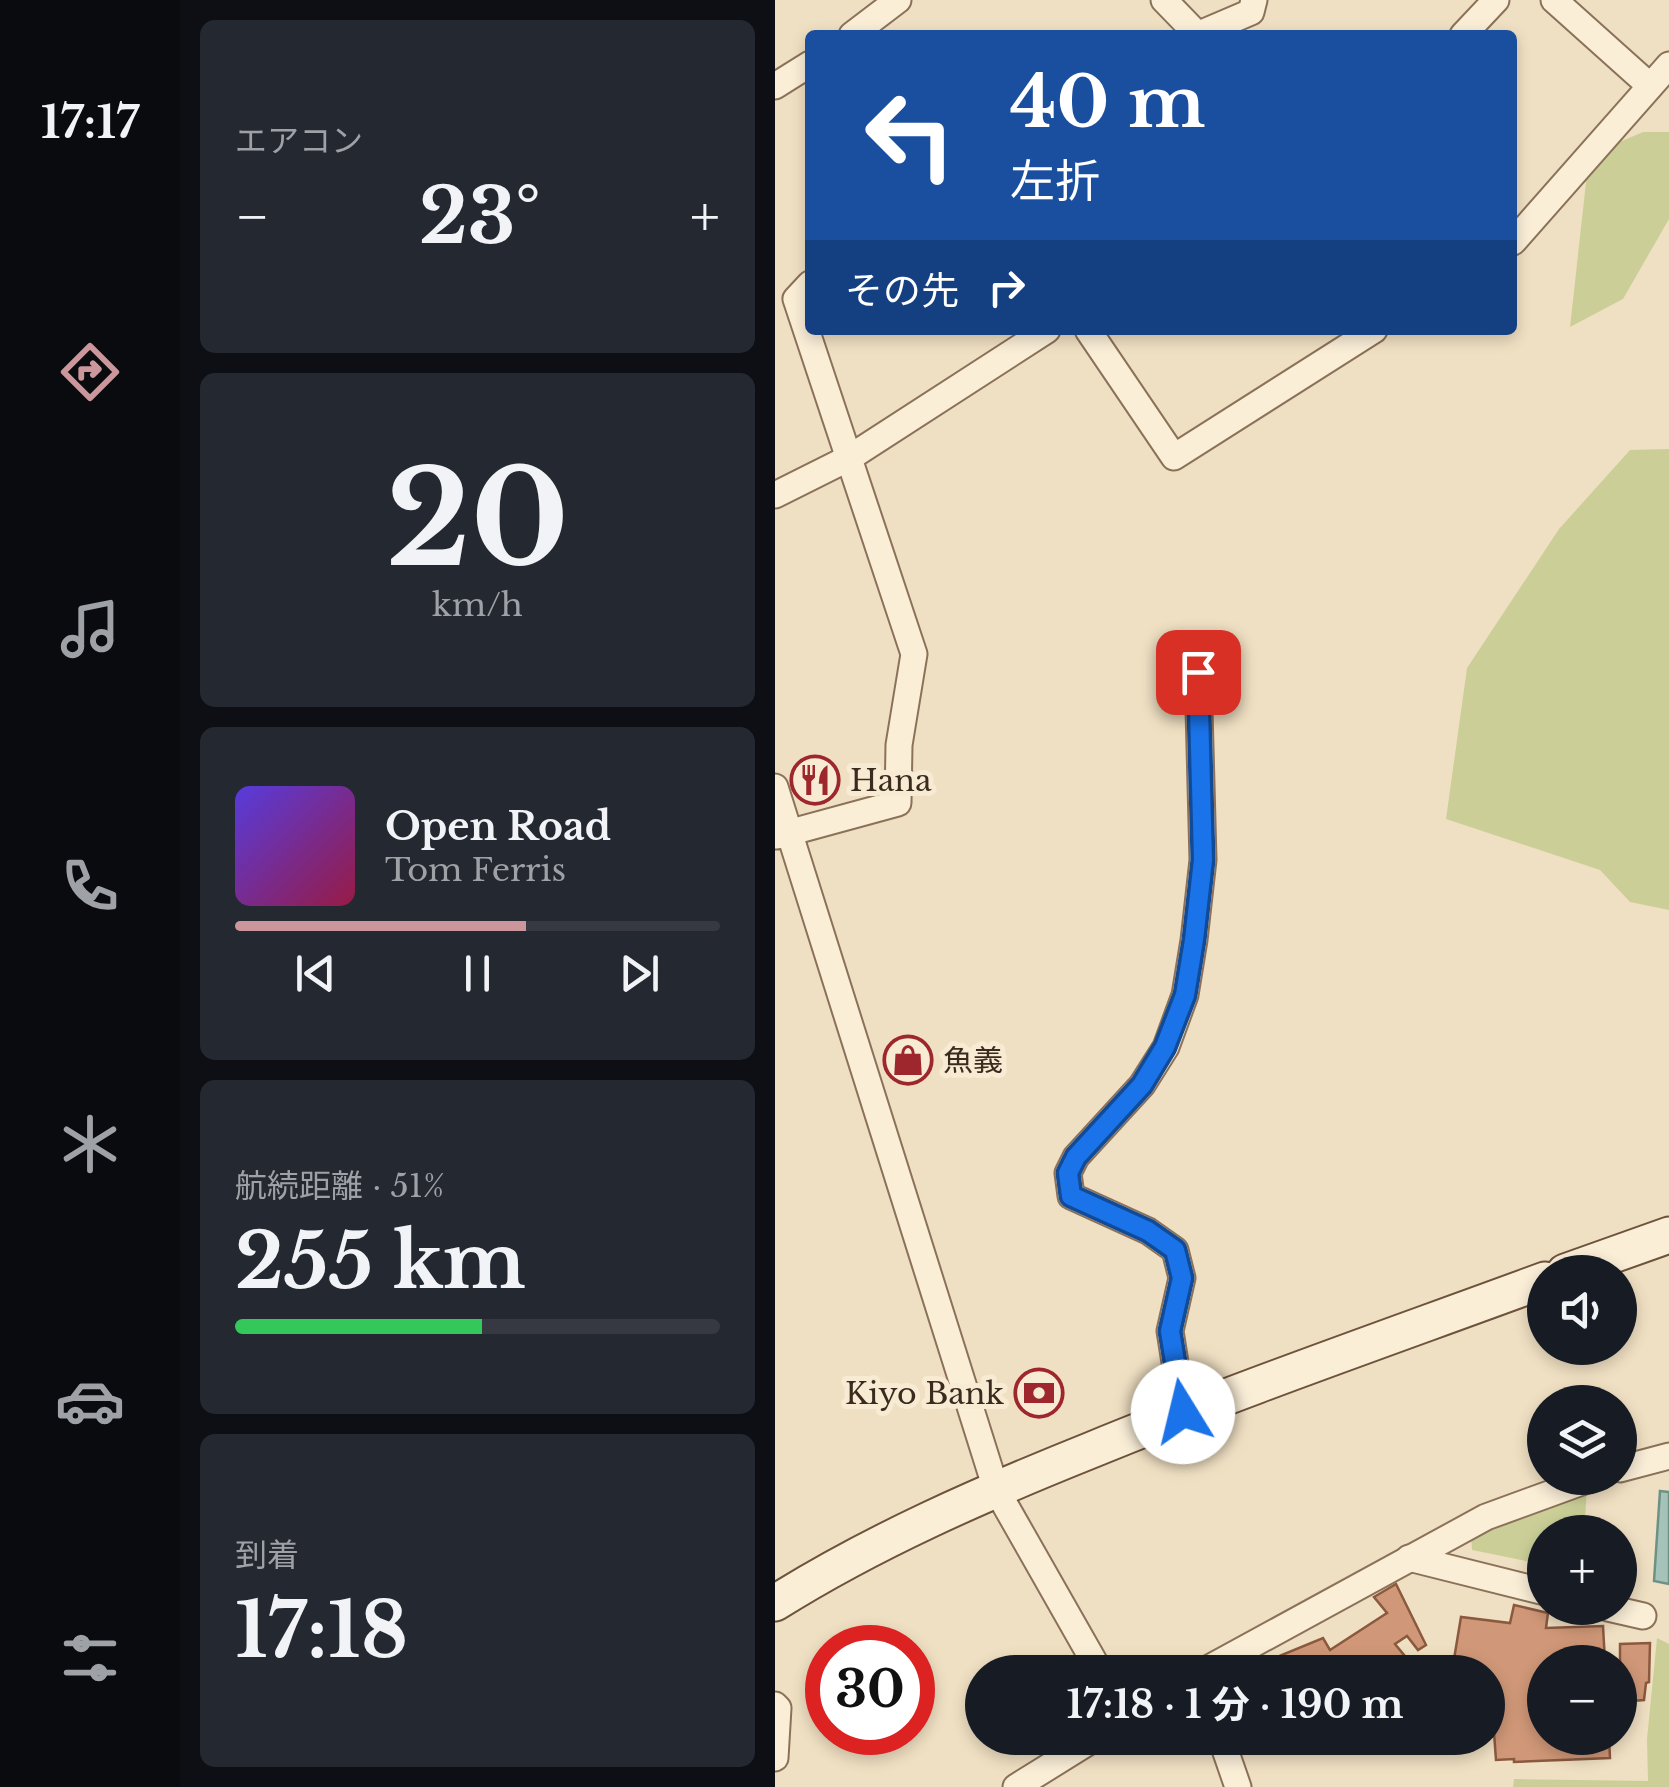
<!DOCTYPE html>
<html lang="ja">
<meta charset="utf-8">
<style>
:root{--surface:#171b24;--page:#242831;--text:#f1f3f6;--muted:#9ea1a6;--line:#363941;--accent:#cb979c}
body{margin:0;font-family:"Libre Baskerville","Noto Sans JP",serif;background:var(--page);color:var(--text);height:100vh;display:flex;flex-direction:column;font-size:38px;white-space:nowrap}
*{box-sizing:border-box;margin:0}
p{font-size:32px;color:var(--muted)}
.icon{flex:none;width:55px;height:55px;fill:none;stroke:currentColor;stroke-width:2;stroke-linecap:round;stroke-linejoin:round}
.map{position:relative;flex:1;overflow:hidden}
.drawer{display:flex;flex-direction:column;gap:20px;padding:20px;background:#0d0f14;width:595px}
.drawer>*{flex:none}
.hud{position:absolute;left:30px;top:30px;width:712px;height:305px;border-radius:10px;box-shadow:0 5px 15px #0003;background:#1a4fa0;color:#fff;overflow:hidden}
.buttons{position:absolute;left:752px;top:1255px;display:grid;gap:20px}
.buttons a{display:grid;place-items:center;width:110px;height:110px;border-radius:50%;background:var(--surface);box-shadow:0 5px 15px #0003;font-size:50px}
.speed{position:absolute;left:30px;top:1625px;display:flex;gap:20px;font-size:50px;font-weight:700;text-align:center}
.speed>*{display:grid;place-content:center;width:130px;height:130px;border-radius:50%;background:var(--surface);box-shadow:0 5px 15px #0003;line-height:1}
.speed .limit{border:15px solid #d22;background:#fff;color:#111}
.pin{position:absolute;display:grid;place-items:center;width:85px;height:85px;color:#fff;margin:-42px;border-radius:20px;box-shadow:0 5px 15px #0006}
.me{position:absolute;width:110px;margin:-55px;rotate:351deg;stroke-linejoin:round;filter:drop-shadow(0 0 8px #0008)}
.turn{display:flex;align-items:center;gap:35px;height:210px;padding:0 40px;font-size:45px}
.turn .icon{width:130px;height:130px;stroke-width:2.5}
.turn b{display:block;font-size:70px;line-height:85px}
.then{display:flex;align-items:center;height:95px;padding:0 40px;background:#0003;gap:20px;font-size:38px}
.big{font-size:75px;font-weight:700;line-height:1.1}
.drawer .widget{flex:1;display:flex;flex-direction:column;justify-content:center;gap:15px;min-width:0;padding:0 35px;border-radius:15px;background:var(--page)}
.drawer .dial{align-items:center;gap:0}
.dial b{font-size:130px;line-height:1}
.song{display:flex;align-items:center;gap:30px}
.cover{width:120px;height:120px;border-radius:15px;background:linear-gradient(135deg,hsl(250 70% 55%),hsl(340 70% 35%))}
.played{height:10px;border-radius:5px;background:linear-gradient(90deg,var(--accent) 60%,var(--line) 60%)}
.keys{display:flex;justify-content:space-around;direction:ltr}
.heat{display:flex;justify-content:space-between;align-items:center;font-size:55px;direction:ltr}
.charge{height:15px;border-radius:8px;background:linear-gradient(90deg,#34c759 51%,var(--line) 0)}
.trip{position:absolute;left:190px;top:1655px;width:540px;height:100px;border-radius:50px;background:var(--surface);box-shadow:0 5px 15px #0003;font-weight:700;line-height:100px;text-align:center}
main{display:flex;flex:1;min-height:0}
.tab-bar{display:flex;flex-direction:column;width:180px;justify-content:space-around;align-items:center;background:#090b0e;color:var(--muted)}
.tab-bar .icon{width:70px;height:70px}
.tab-bar .current{color:var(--accent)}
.tab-bar b{font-size:45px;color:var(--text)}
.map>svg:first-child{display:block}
</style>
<main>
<nav class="tab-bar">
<b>17:17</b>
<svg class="icon current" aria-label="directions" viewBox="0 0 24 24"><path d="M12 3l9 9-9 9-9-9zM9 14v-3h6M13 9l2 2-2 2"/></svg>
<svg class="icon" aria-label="music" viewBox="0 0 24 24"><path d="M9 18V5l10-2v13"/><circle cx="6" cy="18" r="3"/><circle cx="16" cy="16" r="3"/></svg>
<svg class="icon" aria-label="phone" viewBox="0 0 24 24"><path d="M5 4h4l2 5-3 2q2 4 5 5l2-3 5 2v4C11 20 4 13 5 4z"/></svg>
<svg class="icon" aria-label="climate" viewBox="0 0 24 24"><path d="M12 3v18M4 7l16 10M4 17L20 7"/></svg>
<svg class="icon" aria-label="car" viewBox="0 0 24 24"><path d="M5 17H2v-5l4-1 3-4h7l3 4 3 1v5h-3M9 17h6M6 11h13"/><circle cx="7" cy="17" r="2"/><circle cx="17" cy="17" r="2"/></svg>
<svg class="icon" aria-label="filters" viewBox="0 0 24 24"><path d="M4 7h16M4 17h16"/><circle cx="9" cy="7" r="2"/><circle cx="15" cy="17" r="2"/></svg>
</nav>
<section class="drawer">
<div class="widget"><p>エアコン</p>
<div class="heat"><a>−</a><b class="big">23°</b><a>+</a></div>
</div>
<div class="widget dial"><b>20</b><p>km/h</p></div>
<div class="widget">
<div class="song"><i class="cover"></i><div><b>Open Road</b><p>Tom Ferris</p></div></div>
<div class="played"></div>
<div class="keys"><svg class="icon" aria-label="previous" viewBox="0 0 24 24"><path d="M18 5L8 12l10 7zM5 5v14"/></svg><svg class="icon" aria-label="pause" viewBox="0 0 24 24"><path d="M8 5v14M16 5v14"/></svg><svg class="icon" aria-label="next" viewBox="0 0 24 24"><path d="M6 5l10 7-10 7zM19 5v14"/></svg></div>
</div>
<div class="widget"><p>航続距離 · 51%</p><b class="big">255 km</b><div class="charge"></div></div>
<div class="widget"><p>到着</p><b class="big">17:18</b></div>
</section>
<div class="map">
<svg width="894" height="1787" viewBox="0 0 894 1787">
<rect width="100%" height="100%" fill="#f0e0c3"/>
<g fill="#cbcf97">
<polygon points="868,132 894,132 894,219 848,299 795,327 814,155"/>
<polygon points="894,449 894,910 855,902 825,870 671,819 692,668 784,529 855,450"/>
<polygon points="812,1489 809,1532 770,1532 770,1565 697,1550 696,1536"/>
<polygon points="882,1638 894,1644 894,1787 738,1787 739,1779 873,1781 872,1739"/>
</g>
<polygon fill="#a6c3b9" stroke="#6c9286" stroke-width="2.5" points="885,1491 894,1492 894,1584 879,1581"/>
<g fill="#d09878" stroke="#8b593e" stroke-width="2.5">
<polygon points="621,1584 651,1645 643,1650 632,1636 620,1644 629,1655 598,1672 466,1672 548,1638 555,1650 612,1613 599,1597"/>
<polygon points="739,1605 773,1613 771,1628 828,1626 830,1662 770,1662 770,1738 834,1738 835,1758 739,1762 739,1759 721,1760 718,1719 712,1719 712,1672 684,1672 686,1663 679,1659 686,1617 735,1623"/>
<polygon points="875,1643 874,1682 871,1683 869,1700 845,1702 845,1644"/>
</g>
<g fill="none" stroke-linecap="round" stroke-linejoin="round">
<g stroke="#8b7159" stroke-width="29">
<g id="minor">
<polyline points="389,0 423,35"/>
<polyline points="779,0 875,86"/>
<polyline points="77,35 123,0"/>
<polyline points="422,35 476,12 479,0"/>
<polyline points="688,35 721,0"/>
<polyline points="0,86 35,64"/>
<polyline points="738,242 894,65"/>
<polyline points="313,330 399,457 599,330"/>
<polyline points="0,495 74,458 272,330"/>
<polyline points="0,787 221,1489 325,1672"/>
<polyline points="2,836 123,803 124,745 139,654 21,299 35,284"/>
<polyline points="408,1413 395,1331 407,1278 400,1250 373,1231 296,1196 293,1173 301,1157 367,1085 391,1047 410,995 419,940 428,860 423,672"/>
<polyline points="845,1469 894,1456"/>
<polyline points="634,1558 770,1592"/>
<polyline points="833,1608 868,1616"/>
<polyline points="427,1672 711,1517 818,1478"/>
<polyline points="0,1705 3,1708 0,1758"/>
<polyline points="446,1738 463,1787"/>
<polyline points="241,1787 320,1738"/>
</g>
</g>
<g stroke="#6d523c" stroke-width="39">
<g id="secondary">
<polyline points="790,1272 894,1235"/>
<path d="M0 1603C99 1541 207 1494 314 1451 465 1389 618 1336 770 1280"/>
</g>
</g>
<use href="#minor" stroke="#faeed7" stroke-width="25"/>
<use href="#secondary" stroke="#faeed7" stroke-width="35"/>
</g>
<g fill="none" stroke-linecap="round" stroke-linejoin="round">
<g stroke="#114b97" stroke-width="25">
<polyline id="route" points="408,1412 395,1331 407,1278 400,1250 373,1231 296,1196 293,1173 301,1157 367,1085 390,1047 410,995 419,940 428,860 423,672"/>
</g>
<use href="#route" stroke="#1a73e8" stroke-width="18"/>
</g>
<defs>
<g id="restaurant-ring" transform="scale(2.5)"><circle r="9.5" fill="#f7ebd3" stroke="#9d272d" stroke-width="1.5"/><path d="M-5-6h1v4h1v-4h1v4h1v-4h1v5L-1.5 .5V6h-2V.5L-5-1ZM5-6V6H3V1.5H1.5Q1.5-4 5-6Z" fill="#9d272d"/></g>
<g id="shop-ring" transform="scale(2.5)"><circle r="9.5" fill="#f7ebd3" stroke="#9d272d" stroke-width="1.5"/><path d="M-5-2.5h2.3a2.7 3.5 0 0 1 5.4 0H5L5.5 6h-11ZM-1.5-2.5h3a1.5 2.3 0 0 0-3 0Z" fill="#9d272d"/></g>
<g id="bank-ring" transform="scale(2.5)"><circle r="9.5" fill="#f7ebd3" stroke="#9d272d" stroke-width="1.5"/><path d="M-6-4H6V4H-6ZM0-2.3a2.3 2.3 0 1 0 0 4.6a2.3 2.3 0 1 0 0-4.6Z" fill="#9d272d"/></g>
</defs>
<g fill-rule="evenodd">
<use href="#restaurant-ring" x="40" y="780"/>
<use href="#shop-ring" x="133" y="1060"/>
<use href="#bank-ring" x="264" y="1393"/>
</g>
<g text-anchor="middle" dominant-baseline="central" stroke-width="10" stroke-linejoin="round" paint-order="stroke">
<g font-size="30" fill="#3b2a1e" stroke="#f7ebd3" text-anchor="start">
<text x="75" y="780">Hana</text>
<text x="168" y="1060">魚義</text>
<text x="229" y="1393" text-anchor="end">Kiyo Bank</text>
</g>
</g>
</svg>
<div class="buttons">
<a><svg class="icon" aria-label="sound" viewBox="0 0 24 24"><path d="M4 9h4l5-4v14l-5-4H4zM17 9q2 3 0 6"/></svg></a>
<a><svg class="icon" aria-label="layers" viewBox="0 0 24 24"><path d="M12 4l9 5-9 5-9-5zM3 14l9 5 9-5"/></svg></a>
<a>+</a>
<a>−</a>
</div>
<div class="speed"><div class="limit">30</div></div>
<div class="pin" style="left:423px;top:672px;background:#d93025"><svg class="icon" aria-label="arrive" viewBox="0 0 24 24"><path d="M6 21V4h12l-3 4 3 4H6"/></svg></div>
<svg class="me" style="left:408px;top:1412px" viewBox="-20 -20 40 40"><circle r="19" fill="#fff"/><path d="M0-13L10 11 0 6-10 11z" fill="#1a73e8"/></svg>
<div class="trip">17:18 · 1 分 · 190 m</div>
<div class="hud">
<div class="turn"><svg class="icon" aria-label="left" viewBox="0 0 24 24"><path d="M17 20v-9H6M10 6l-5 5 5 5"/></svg><div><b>40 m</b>左折</div></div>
<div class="then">その先<svg class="icon" aria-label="right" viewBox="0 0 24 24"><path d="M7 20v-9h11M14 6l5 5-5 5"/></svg></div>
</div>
</div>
</main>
